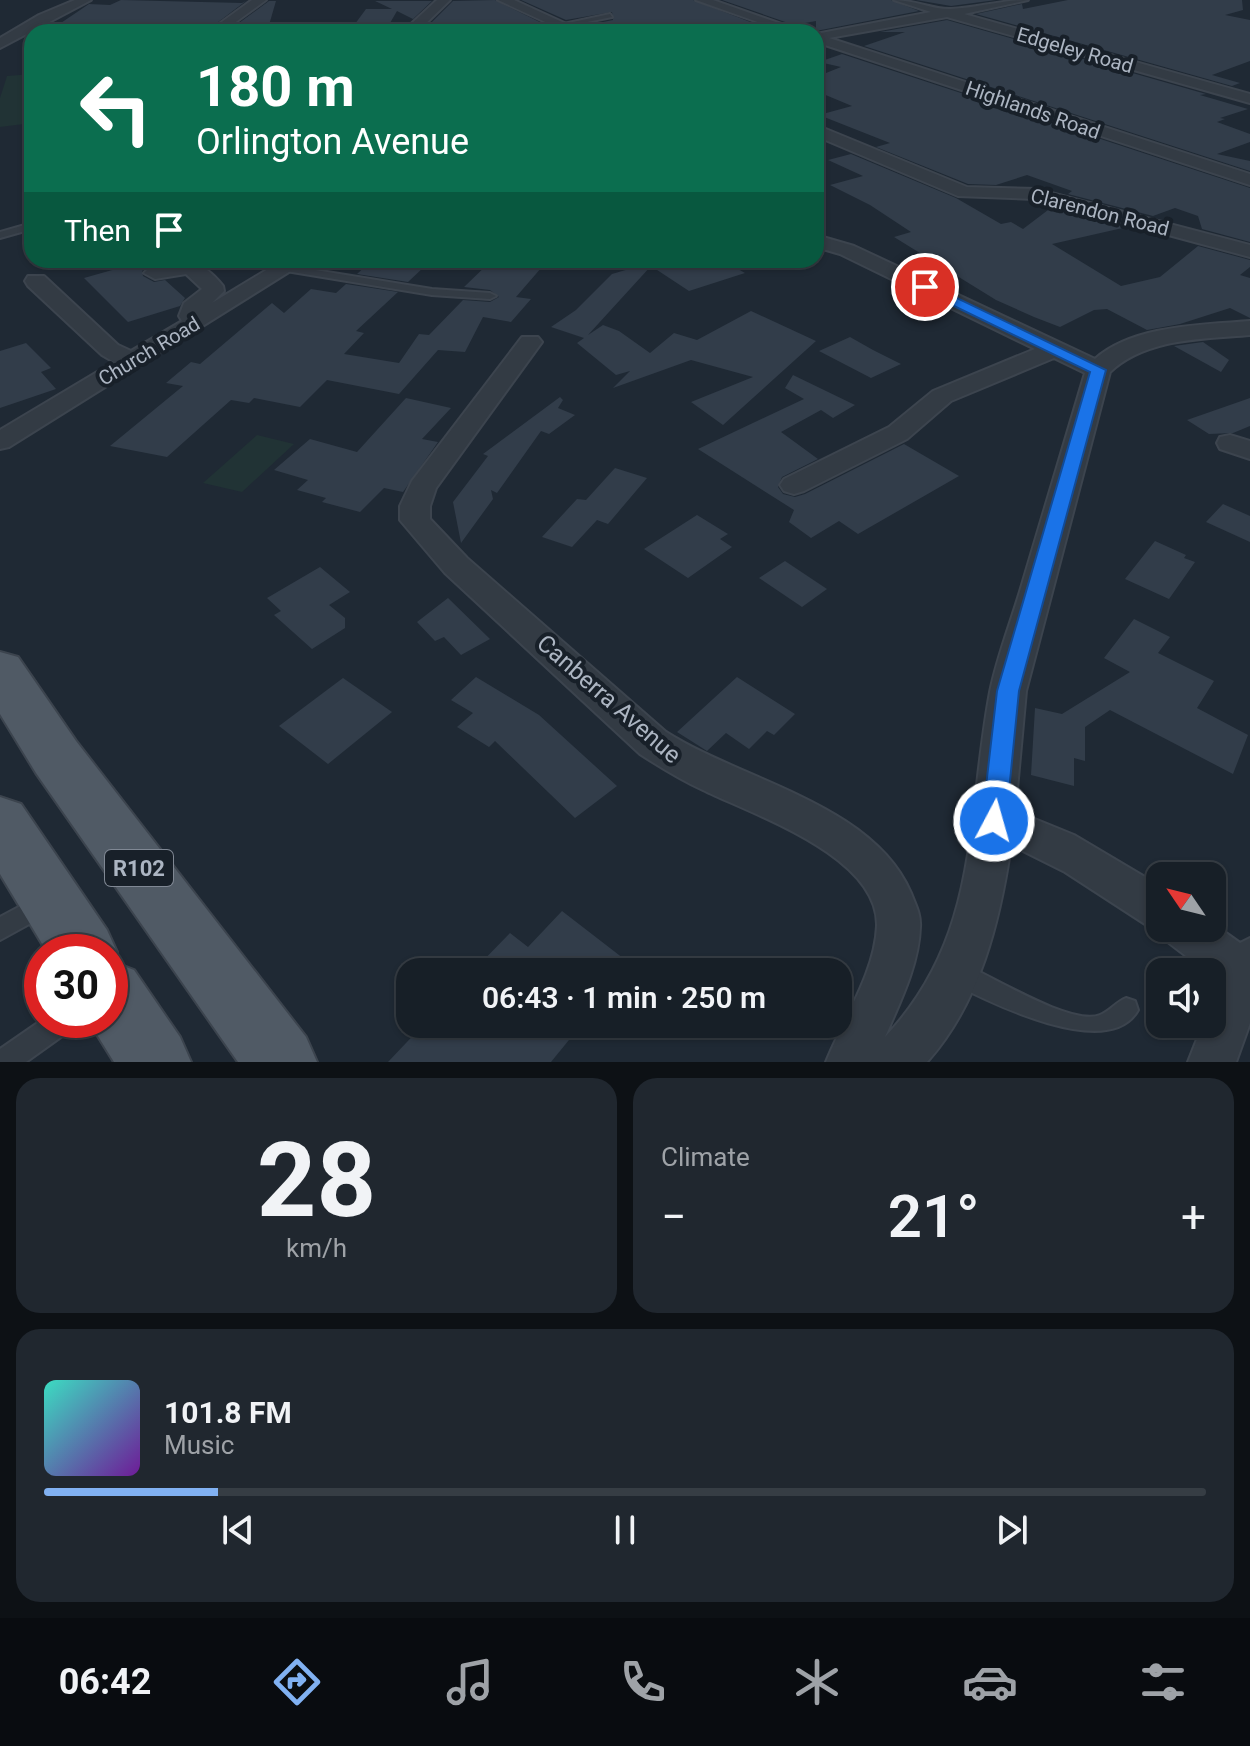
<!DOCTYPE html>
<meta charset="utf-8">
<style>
:root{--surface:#171f27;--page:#20272f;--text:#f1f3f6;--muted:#9ea2a7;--line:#363d44;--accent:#81b1f2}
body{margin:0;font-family:Roboto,sans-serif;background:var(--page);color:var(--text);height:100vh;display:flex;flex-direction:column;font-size:30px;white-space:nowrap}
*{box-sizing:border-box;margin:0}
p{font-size:26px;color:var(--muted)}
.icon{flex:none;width:44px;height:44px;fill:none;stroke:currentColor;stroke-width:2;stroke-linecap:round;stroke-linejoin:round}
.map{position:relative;height:1062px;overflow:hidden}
.sheet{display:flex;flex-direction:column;gap:16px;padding:16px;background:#0d1115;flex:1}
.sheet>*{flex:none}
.guide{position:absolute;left:24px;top:24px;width:800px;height:244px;border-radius:24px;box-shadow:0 2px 6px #0004,0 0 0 2px var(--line);background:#0b6e4f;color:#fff;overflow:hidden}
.needle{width:52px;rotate:305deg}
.buttons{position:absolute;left:1146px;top:862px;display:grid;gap:16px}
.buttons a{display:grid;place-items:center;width:80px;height:80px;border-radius:16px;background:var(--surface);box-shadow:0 2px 6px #0004,0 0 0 2px var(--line);font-size:40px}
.speed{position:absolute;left:24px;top:934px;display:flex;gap:16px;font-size:40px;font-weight:700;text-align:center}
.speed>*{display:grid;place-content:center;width:104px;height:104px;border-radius:50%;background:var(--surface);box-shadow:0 2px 6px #0004,0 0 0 2px var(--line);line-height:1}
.speed .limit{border:12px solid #d22;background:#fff;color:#111}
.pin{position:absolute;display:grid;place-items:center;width:68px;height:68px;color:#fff;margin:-34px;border:4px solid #fff;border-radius:50%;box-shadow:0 2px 8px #0007}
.me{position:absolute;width:88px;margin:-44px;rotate:6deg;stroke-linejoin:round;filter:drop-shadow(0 0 6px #0008)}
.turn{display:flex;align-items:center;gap:28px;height:168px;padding:0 40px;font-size:36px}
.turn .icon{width:104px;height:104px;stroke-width:2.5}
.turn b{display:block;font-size:56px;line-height:68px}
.then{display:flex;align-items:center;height:76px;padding:0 40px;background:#0003;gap:16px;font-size:30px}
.big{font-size:60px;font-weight:600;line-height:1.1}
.sheet .card{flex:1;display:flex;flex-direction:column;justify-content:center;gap:12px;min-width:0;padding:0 28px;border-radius:24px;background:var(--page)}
.sheet .dial{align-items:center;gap:0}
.dial b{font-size:104px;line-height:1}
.song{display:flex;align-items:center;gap:24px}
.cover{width:96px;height:96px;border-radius:12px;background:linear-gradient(135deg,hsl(170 70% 55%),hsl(280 70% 35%))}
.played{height:8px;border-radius:4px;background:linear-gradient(90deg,var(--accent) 15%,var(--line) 15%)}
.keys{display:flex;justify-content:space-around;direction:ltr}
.heat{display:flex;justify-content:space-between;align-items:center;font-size:44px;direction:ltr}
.sheet .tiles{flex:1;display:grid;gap:16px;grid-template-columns:1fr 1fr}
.card:last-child{grid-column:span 2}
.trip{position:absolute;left:396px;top:958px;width:456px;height:80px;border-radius:24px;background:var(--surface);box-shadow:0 2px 6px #0004,0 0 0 2px var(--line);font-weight:600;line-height:80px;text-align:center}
.dock{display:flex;height:128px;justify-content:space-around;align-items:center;background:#090c10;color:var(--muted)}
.dock .icon{width:56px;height:56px}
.dock .current{color:var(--accent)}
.dock b{font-size:36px;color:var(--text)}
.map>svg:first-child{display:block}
</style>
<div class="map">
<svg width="1250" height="1062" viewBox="0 0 1250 1062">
<rect width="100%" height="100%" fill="#1f2934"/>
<g fill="#213335">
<polygon points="32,74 32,123 0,127 0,98 7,76"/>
<polygon points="257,435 294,444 242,492 203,483"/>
</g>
<g fill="#323d4a">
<polygon points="121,0 242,3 246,1 205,32 52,29 89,4 110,5"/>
<polygon points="495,0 560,32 429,32 428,26 453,1"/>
<polygon points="521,0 693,0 771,30 587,32 579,27 613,20 612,12 566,20"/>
<polygon points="722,0 891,0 919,11 816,31 816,21 794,25"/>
<polygon points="916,0 996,0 951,6"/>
<polygon points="1068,0 1242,0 1243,10 1225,15 1250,20 1250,61 1212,75 1240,83 1232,86 976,14 1022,4 1023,9"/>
<polygon points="269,1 276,1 269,25 263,26 259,30 228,31"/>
<polygon points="375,1 432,1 413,19 397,11 390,23 355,24 366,9 392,9"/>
<polygon points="947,20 1206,94 1200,95 1248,109 1220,118 1225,119 1217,122 1250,134 1250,142 1217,154 1250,161 1250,171 864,46 905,32 880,32"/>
<polygon points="842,54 1250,188 1250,242 1202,229 1198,216 1175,208 1153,216 1068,194 1072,191 1027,175 996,185 968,184 876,147 890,143 819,115 852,106 816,91 816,77 841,67 819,62"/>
<polygon points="851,154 956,198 1001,224 1011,222 1023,229 1052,207 1127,227 1052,244 1121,286 1160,277 1198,246 1250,260 1250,267 1240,275 1250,278 1250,318 1230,308 1180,324 1147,330 1107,309 1094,310 1060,327 1034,317 996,300 894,237 911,232 870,205 830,185 863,176 828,160"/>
<polygon points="380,260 411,264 425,266 408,282 357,274 369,263 375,264"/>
<polygon points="492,260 548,260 516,297 531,299 511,322 483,317 465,352 438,350 399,394 327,380 300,407 254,398 249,403 231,400 167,457 110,446 183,386 166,383 191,362 200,364 272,303 284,313 311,289 336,293 346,284 398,292 356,331 364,333 344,354 399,363 419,334 429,335 463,300 490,302 499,297 490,290 464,287"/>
<polygon points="641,260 722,260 745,273 689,291 651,266 588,335 603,325 619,331 650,353 674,333 697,340 751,311 816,341 723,425 691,402 753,377 691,360 613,388 630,371 616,375 577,343 584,338 551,327 576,310 612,274 646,264"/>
<polygon points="144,261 149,266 142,271 143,276 154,282 165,280 185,298 180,306 128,322 84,278"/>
<polygon points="850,337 873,350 901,364 871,378 819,351"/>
<polygon points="1203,342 1229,360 1221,372 1174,346"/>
<polygon points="26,343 51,368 41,372 56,389 0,408 0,351"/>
<polygon points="793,375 855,405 833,418 821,410 781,432 818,459 782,477 778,487 783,494 795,497 805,494 904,444 959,476 858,534 839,521 811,538 789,522 794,510 698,449 804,399 785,388"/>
<polygon points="560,397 563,400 558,408 575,415 549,434 541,431 497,493 491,490 493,499 461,543 453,502 488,456 483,454"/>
<polygon points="406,398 451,408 422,439 438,442 403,492 384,488 360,512 322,502 326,498 297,490 308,480 274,470 310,439 357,452"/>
<polygon points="1250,398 1250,426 1233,433 1209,434 1187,420"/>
<polygon points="615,468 647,478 608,524 597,520 572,547 542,537 577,499 586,500"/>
<polygon points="1223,504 1250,516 1250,542 1206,522"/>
<polygon points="697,515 728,534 720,539 732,547 688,578 644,549"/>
<polygon points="1155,541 1186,555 1184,558 1195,562 1169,599 1125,579"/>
<polygon points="785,561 827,589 802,607 759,578"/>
<polygon points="320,567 350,592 329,605 345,618 345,628 312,649 274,615 281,611 267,598"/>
<polygon points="448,598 490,639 461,655 444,637 435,641 417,622"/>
<polygon points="1134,619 1170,637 1158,653 1214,681 1197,708 1248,735 1233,774 1110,710 1085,727 1085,761 1074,758 1074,786 1031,775 1035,708 1062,714 1130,672 1104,658"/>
<polygon points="476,677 539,715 617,786 575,818 495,741 489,747 457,727 473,713 451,700"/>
<polygon points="737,677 795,714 774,735 767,731 749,749 726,733 707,751 677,732"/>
<polygon points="343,678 392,712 328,764 279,726"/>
<polygon points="562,911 641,972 472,972 510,933 528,947"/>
<polygon points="424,1024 582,1024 551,1062 388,1062"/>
</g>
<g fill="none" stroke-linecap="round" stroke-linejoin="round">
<g stroke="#3c444e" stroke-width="4">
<g id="service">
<polygon points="610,14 612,17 562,27 559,25"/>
<polygon points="32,223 32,229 0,238 0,232"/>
<polygon points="284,265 432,289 490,293 496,296 490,299 432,295 280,270 280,266"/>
<polygon points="43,894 51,898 54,905 51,912 0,940 0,917"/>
<path d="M957 961C987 973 1071 1027 1100 1015 1110 1011 1116 1002 1126 998L1135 1001 1138 1010C1109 1062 991 1003 948 981L945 973 948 965Z"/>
<polygon points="42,1020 76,1020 72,1029 26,1062 0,1062 0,1049"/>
</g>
</g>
<g stroke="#3c444e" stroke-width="4">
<g id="minor">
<polygon points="75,0 91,0 0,48 0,38 39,15"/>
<polygon points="252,0 266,0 222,32 208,32"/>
<polygon points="437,0 450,0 417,32 318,31 324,27 409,26"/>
<polygon points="498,0 514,0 584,32 567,32"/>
<polygon points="696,0 713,0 804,32 786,32"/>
<path d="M894 0C914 0 934 10 951 9 977 8 1001 0 1028 0L964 14 1250 94V103L947 17 829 38 1250 174V185L816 42V34L931 12Z"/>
<polygon points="816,125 967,187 1036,189 1250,245 1250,257 1035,199 958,196 816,136"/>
<path d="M816 235 854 246 1095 359C1133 325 1202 325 1250 321V335C1203 339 1146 338 1110 372L1026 691 1015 811 1074 835 1160 886V928H1212V923L1240 943 1250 938V1023L1236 1062H1188L1203 1024H1212V1000L1219 982 1212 976V972H1207L1169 943 1163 929 1145 924 1065 872 1011 845C1000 921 980 1003 927 1062H826C843 1019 875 973 877 926 879 856 754 815 703 790 681 780 660 767 640 754L445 573 400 520V506L412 481 522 337H538L542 342 436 488 430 506V519L467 558 666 732C743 781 873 804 911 893 915 904 921 914 920 927 919 965 899 1004 885 1037 981 936 966 819 990 692 997 657 1011 622 1021 588 1042 516 1064 445 1085 373L1054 358 951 401 907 439 804 491 794 494 784 491 780 485 784 479 889 427 933 391 1035 349 840 254 816 247Z"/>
<path d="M283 260H308L9 447 0 449V430L114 362 102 355 28 286 25 281 28 276H44L118 345 131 351 182 321 179 316 184 303 202 289 186 274 155 279 144 273 148 269C181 260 200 256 223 286L224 291 212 303Z"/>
<polygon points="1230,435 1250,441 1250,459 1220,449 1217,443 1220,437"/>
</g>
</g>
<g stroke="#3c444e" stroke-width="4">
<g id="primary">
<polygon points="0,652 18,657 76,741 306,1037 317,1062 238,1062 36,773 0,714"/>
<polygon points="0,797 21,804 107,930 117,952 113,962 134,970 180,1037 191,1062 114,1062 88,1020 110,1020 110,952 47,952 0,874"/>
</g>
</g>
<use href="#service" fill="#333b44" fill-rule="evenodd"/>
<use href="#minor" fill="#333b44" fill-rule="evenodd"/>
<use href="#primary" fill="#505a65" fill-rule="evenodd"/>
</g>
<polygon fill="#1a73e8" stroke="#114b97" stroke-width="2" points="921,285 930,285 1106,370 1019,691 1006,821 1003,828 994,831 986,828 982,821 997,691 1090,372 921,290"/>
<g text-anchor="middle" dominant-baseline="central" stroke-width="8" stroke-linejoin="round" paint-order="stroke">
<g font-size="20" fill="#acb5c2" stroke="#182029">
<text transform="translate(1075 50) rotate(16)">Edgeley Road</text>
<text transform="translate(1033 110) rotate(19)">Highlands Road</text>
<text transform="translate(1100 212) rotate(14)">Clarendon Road</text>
<text transform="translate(149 351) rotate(-31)">Church Road</text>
</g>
<rect fill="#182029" stroke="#808894" stroke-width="2" x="105" y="850" width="68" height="36" rx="6"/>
<g font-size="22" font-weight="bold" fill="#acb5c2">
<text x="139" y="868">R102</text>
</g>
<g font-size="24" fill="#acb5c2" stroke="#182029">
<text transform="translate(609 699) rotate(41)">Canberra Avenue</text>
</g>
</g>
</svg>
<div class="buttons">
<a><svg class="needle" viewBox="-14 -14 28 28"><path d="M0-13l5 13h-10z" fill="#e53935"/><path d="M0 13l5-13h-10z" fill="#9ea2a7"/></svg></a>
<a><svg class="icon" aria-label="sound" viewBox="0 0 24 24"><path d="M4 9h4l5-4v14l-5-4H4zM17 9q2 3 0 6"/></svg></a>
</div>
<div class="speed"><div class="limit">30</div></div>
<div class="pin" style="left:925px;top:287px;background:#d93025"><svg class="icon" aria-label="arrive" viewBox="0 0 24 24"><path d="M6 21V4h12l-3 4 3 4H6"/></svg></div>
<svg class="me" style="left:994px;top:821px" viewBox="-20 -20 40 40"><circle r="17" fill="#1a73e8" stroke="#fff" stroke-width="3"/><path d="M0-11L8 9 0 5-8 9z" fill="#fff"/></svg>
<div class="trip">06:43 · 1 min · 250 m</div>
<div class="guide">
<div class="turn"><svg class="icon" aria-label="left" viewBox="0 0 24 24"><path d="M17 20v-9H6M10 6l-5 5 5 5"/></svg><div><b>180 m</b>Orlington Avenue</div></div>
<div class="then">Then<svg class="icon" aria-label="arrive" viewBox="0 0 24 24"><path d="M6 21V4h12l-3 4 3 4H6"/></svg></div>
</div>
</div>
<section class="sheet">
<div class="tiles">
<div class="card dial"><b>28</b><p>km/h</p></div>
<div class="card"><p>Climate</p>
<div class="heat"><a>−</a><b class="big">21°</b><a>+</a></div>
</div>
<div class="card">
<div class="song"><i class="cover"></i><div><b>101.8 FM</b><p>Music</p></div></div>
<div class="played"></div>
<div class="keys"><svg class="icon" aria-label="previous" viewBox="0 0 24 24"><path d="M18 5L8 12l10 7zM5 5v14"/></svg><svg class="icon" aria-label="pause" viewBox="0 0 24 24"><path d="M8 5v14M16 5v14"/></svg><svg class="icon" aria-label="next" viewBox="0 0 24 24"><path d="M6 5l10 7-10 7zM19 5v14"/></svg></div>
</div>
</div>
</section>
<nav class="dock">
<b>06:42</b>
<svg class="icon current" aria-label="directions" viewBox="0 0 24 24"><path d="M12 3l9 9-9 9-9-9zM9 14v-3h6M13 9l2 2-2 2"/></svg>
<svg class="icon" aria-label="music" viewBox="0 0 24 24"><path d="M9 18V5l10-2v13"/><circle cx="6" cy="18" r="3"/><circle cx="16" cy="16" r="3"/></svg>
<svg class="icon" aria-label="phone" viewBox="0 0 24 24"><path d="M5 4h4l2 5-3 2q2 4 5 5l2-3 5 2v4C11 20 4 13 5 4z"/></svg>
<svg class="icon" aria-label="climate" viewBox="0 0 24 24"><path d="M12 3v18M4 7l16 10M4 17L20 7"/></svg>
<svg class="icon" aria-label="car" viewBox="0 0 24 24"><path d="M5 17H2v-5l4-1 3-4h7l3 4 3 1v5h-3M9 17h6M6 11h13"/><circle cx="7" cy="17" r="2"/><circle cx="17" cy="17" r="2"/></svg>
<svg class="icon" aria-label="filters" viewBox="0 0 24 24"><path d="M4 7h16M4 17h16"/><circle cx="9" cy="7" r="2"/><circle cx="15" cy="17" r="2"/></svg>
</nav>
